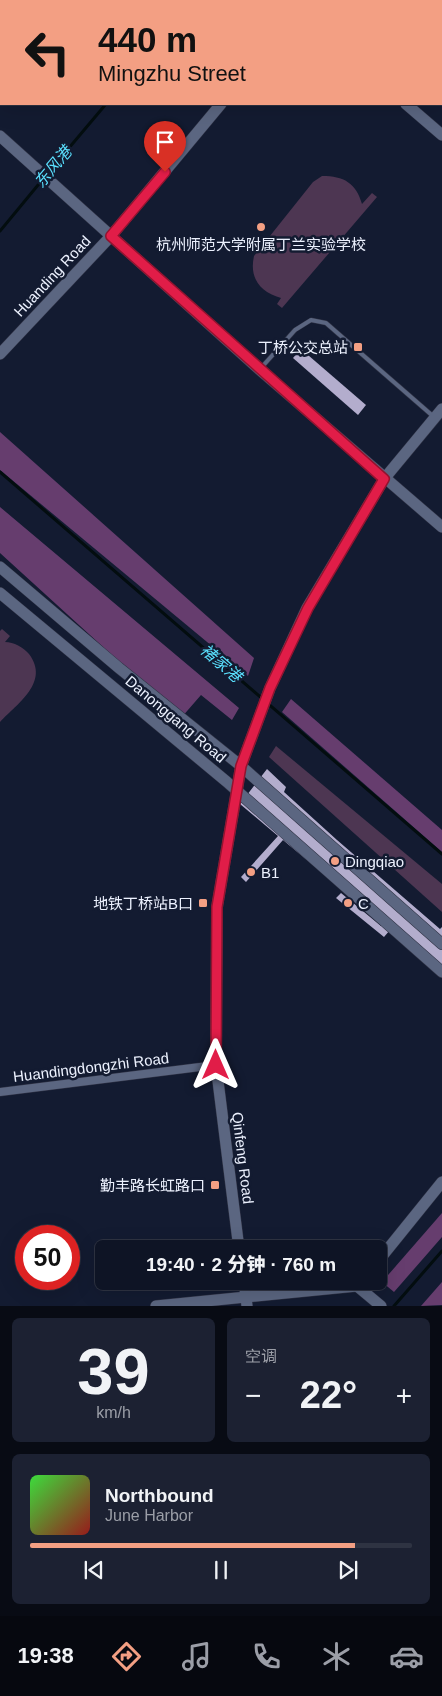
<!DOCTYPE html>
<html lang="zh">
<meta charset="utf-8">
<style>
:root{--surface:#0e1425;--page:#1c2132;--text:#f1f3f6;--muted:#9b9ea7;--line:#2e3342;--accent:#f39f83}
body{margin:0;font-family:Arial,"Noto Sans SC",sans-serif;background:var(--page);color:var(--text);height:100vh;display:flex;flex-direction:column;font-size:19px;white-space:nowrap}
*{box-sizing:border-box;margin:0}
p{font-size:16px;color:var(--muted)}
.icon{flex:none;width:28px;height:28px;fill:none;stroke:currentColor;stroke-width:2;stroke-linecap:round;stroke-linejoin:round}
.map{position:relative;height:1306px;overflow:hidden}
.sheet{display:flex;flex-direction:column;gap:12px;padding:12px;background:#080b14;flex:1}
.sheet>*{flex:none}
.hud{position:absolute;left:0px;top:0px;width:442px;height:105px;box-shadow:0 5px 20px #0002,0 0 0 1px var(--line);background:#f39f83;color:#111;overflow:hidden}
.speed{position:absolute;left:15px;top:1225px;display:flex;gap:10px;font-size:25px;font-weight:700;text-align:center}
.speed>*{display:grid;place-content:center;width:65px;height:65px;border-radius:50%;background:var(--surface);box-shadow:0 5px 20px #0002,0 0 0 1px var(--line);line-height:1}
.speed .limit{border:8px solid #d22;background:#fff;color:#111}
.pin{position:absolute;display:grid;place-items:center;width:42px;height:42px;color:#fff;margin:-51px -21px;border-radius:50% 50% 50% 0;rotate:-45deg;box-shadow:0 0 5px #0007}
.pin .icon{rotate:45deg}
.me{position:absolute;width:55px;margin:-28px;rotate:0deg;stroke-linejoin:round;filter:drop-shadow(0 0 4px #0008)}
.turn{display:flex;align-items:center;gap:18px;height:105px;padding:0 15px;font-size:22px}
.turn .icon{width:65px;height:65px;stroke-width:2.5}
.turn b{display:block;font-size:35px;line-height:42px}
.big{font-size:38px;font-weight:800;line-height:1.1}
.sheet .card{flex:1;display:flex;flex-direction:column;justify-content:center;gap:8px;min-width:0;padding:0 18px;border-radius:8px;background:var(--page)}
.sheet .dial{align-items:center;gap:0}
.dial b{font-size:65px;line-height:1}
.song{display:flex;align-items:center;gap:15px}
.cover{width:60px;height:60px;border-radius:8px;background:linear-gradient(135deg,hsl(120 70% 55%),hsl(0 70% 35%))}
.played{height:5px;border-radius:2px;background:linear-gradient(90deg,var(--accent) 85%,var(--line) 85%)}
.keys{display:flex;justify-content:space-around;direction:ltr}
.heat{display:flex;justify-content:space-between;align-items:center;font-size:28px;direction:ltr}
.sheet .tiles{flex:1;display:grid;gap:12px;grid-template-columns:1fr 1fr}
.card:last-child{grid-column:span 2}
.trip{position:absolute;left:95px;top:1240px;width:292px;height:50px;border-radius:8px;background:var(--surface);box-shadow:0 5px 20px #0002,0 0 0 1px var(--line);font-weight:800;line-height:50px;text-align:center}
.dock{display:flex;height:80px;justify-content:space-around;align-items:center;background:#06080f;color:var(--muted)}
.dock .icon{width:35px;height:35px}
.dock .selected{color:var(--accent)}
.dock b{font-size:22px;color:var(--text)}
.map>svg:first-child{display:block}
</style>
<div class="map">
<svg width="442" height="1306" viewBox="0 0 442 1306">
<rect width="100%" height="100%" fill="#131b31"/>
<g fill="#4d3652">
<path d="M322 176C344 176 356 183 362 204L372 193 377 197 282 308 277 304 281 298C260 292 249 278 254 256L313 182Z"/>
<path d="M2 629 10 636 5 642C14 642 23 647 29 654 50 682 18 703 0 722V631Z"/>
<polygon points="276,746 442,884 442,912 269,757"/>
</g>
<g fill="#663d6e">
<polygon points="0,432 254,658 248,676 0,470"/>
<polygon points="0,507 239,708 232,720 201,695 181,718 0,553"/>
<polygon points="291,699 442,830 442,852 282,712"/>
<polygon points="442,1213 442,1237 394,1292 382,1282"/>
<polygon points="442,1282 442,1305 421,1306"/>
</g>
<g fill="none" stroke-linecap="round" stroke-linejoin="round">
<g stroke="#030d0f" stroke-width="3">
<polyline points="192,1 193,0"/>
<polyline points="47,174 106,104"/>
<polyline points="0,231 43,179"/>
<polyline points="0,472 442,854"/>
<polyline points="394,1306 442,1251"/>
</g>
</g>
<g fill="#b3adcd">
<polygon points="301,349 366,405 358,415 293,358"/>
<polygon points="267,769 286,787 284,792 337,840 440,929 442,927 442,973 390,930 384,937 336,898 341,893 381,926 382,923 283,840 246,882 241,877 278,836 240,804"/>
</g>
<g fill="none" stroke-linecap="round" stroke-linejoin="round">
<g stroke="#313446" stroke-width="5">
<polyline id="lane" points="261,368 295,330 311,320 326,323 434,417"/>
</g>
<g stroke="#313446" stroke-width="9">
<g id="street">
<polyline points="73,1 74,0"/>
<polyline points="0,8 1,9"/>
<polyline points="0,41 1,42"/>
<polyline points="0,1092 216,1065"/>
</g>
</g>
<g stroke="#313446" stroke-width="12">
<g id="secondary">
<polyline points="284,0 285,1"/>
<polyline points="306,1 307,0"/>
<polyline points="406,104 442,135"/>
<polyline points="0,136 260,370 442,527"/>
<polyline points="0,354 111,236 221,104"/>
<polyline points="0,567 119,668 241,766 442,944"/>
<polyline points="0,593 227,782 442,972"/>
<polyline points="239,1249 216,1065 217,907 241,766 270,688 307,608 384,479 442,409"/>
<polyline points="379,1260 442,1182"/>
<polyline points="244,1281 247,1306"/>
<polyline points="357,1286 381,1306"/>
<polyline points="156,1306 357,1286 361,1281"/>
</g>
</g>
<use href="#lane" stroke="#5b6681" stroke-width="4"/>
<use href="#street" stroke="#5b6681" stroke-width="8"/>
<use href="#secondary" stroke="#5b6681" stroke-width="11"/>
</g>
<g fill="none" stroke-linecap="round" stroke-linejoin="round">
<g stroke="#92132f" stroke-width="12">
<polyline id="route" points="165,172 111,236 384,479 308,608 270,688 241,766 217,907 216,1065"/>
</g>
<use href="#route" stroke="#e11d48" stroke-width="9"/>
</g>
<g fill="#f39f83" stroke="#131b31" stroke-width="2">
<circle cx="261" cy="227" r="5"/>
<rect x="353" y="342" width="10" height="10" rx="2.5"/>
<circle cx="335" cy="861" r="5"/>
<circle cx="251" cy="872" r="5"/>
<rect x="198" y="898" width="10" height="10" rx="2.5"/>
<circle cx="348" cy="903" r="5"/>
<rect x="210" y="1180" width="10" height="10" rx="2.5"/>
</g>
<g text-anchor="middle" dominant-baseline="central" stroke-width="5" stroke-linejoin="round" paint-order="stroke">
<g font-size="15" fill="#ecf1fe" stroke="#131b31" text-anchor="end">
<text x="261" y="244" text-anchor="middle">杭州师范大学附属丁兰实验学校</text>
<text x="348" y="347">丁桥公交总站</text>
<text x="345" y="861" text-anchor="start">Dingqiao</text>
<text x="261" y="872" text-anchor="start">B1</text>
<text x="193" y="903">地铁丁桥站B口</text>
<text x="358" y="903" text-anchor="start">C</text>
<text x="205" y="1185">勤丰路长虹路口</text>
</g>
<g font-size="15" fill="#ecf1fe" stroke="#131b31">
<text transform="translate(52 276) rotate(-47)">Huanding Road</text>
<text transform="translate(176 719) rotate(40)">Danonggang Road</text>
<text transform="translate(91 1067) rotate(-7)">Huandingdongzhi Road</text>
<text transform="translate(243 1158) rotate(83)">Qinfeng Road</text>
</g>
<g font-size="16" font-style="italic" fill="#5ae0fe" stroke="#131b31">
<text transform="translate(53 167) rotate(-50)">东风港</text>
<text transform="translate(221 663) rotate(41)">褚家港</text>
</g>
</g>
</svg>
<div class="speed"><div class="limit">50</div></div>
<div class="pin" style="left:165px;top:172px;background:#d93025"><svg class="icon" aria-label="arrive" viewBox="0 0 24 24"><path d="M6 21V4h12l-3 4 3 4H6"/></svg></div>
<svg class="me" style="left:216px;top:1065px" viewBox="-20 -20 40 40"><path d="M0-17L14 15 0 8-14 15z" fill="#e11d48" stroke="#fff" stroke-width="4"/></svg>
<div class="trip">19:40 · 2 分钟 · 760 m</div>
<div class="hud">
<div class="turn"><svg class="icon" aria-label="left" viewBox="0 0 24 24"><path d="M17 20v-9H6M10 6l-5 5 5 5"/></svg><div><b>440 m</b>Mingzhu Street</div></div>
</div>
</div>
<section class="sheet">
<div class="tiles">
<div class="card dial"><b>39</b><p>km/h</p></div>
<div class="card"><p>空调</p>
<div class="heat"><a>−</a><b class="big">22°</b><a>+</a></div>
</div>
<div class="card">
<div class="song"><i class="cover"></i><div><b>Northbound</b><p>June Harbor</p></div></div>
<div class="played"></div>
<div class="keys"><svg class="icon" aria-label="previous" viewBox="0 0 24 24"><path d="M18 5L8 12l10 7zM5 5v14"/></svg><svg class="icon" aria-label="pause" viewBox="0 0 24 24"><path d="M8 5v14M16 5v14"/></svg><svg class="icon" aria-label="next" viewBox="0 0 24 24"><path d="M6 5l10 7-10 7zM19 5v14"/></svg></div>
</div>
</div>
</section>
<nav class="dock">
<b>19:38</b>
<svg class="icon selected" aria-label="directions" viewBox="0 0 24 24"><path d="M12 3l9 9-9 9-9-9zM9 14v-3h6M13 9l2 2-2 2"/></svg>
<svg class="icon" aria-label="music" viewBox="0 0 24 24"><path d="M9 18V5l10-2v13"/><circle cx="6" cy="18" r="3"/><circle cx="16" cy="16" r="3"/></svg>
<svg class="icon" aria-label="phone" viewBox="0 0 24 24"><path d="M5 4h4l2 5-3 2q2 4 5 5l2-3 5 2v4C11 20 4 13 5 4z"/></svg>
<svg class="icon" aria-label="climate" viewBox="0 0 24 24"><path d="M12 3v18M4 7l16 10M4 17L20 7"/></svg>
<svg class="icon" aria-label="car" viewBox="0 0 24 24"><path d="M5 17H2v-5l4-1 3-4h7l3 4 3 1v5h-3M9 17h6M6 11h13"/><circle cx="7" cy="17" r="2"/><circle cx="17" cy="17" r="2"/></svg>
</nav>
